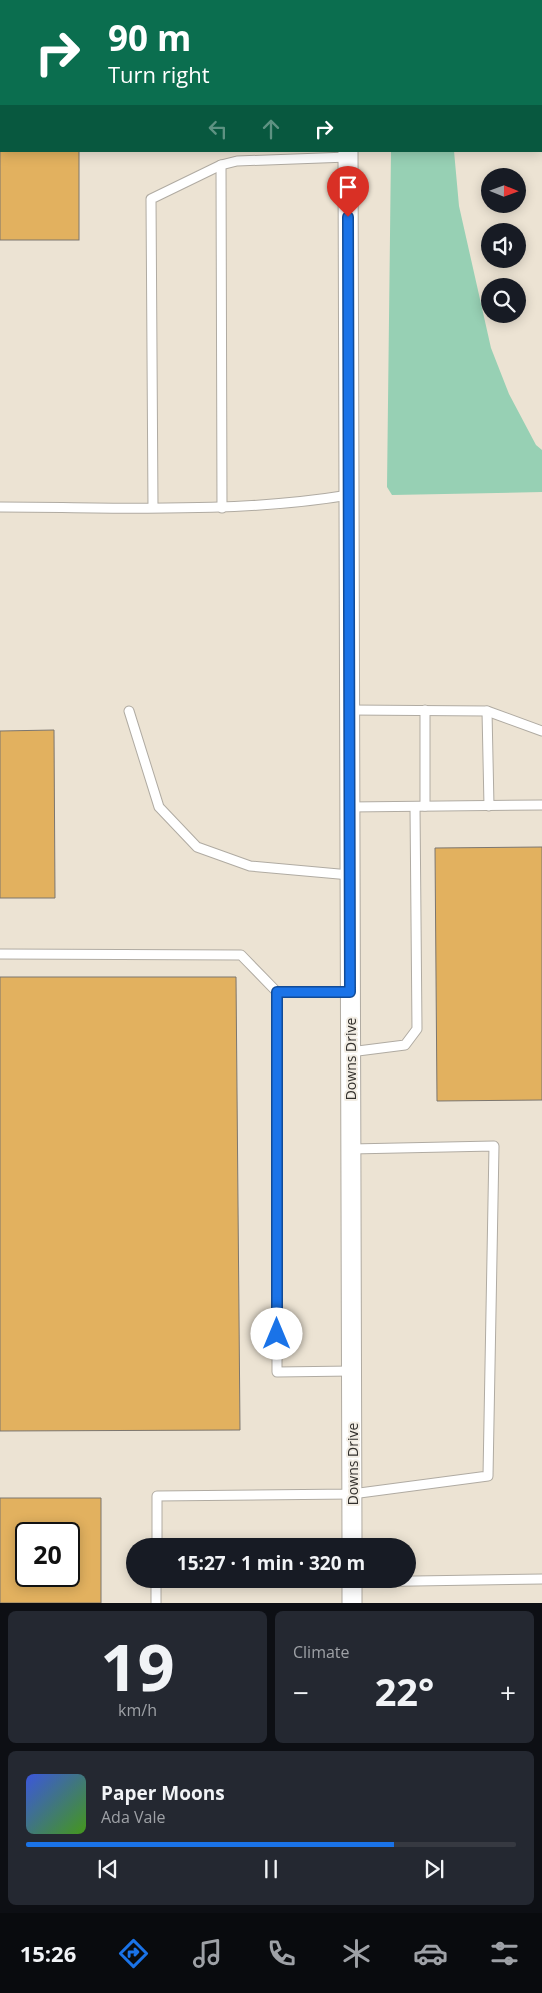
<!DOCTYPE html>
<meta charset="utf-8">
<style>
:root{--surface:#171b24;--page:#242831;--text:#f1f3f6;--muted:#9ea1a6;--line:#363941;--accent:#1a73e8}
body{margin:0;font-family:"Open Sans",sans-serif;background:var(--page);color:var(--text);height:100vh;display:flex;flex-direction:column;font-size:19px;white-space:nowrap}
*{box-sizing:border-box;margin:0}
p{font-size:16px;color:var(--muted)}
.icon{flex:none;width:28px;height:28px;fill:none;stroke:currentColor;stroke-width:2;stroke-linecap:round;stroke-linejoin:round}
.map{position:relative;height:1603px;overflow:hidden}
.details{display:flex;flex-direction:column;gap:8px;padding:8px;background:#0d0f14;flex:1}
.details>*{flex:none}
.hud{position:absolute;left:0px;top:0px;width:542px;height:152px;box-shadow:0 2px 12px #0003;background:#0b6e4f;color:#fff;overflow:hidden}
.needle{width:32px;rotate:91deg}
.fabs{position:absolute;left:481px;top:168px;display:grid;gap:10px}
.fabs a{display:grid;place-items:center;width:45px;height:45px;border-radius:50%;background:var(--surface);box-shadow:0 2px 12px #0003;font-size:25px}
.speed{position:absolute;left:15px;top:1522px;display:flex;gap:10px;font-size:25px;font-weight:700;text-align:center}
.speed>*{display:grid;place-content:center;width:65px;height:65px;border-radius:50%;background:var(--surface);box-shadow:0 2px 12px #0003;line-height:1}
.speed .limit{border:2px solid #111;border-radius:8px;background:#fff;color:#111}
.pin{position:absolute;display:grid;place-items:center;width:42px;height:42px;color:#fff;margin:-51px -21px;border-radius:50% 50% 50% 0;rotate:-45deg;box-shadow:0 0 5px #0007}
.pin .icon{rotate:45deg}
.me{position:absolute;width:55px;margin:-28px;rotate:0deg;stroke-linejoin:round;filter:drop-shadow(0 0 4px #0008)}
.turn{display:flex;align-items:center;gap:18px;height:105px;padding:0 25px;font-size:22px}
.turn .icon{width:65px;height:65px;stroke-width:2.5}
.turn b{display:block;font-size:35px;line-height:42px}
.lanes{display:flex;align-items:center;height:48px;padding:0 25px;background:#0003;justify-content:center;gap:25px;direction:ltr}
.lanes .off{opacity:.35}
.big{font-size:38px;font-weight:700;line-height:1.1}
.details .tile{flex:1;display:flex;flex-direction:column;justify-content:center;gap:8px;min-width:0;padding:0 18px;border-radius:8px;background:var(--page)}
.details .dial{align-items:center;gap:0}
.dial b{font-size:65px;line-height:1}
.song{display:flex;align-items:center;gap:15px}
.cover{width:60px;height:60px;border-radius:8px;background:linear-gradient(135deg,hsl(230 70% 55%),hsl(100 70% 35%))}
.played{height:5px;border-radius:2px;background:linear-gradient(90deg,var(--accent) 75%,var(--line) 75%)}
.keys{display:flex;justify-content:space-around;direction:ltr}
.heat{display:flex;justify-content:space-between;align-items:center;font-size:28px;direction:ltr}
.details .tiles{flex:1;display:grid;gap:8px;grid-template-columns:1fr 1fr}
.tile:last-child{grid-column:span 2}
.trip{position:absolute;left:126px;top:1538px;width:290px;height:50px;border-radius:25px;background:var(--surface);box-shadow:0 2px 12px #0003;font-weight:700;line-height:50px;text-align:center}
.tabs{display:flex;height:80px;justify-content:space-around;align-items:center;background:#090b0e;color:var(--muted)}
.tabs .icon{width:35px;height:35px}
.tabs .selected{color:var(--accent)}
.tabs b{font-size:22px;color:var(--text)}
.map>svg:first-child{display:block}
</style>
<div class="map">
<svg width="542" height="1603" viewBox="0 0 542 1603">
<rect width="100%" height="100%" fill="#f2ede4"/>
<path fill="#ece3d3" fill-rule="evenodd" d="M0 0H542V1603H0ZM1 1H541V151H1ZM490 176H518V204H490ZM490 231H518V259H490ZM490 286H518V314H490ZM26 1534H69V1576H26ZM135 1546H408V1579H135Z"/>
<polygon fill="#97d0b4" points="391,151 454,151 459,206 491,348 509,394 536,445 542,450 542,492 392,495 387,487"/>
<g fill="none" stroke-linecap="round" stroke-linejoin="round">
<polyline stroke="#a6dafa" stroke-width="8" points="537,0 542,0"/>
</g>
<g fill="#e2b15f" stroke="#7c766f" fill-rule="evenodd">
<rect x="0" y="151" width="79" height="89"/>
<polygon points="54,730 55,898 0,898 0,731"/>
<polygon points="542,847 542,1100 437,1101 435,848"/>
<polygon points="0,977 236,977 240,1430 0,1431"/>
<path d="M0 1498H101V1603H0ZM26 1534H69V1576H26Z"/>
</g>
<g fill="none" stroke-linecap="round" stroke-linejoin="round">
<g stroke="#b0aba2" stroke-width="11">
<g id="service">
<polyline points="221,165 222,508"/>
<path d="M0 507C116 507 234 514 349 495"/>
<polyline points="153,507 151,199 221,165 237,161 348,157"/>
<polyline points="350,710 487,711 542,731"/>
<polyline points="129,711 159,807 197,847 250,866 350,875"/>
<polyline points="487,711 489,806"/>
<polyline points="425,806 425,710"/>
<polyline points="350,807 542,805"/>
<polyline points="0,954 241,955 277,992"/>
<polyline points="350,992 277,992 277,1372 352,1371"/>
<polyline points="350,1052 405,1045 417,1029 415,807"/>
<polyline points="157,1546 157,1496 352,1494 488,1476 494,1146 351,1149"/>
<polyline points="352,1582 542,1579"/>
<polyline points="156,1603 156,1579"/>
</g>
</g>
<g stroke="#b0aba2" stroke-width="21">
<g id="minor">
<polyline points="351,1 351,0"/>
<polyline points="348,151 352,1546"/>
<polyline points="352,1579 352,1603"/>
</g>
</g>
<use href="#service" stroke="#fff" stroke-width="9"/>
<use href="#minor" stroke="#fff" stroke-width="19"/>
</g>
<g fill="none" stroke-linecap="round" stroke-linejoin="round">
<g stroke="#114b97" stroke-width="12">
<polyline id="route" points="277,1334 277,992 350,992 348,217"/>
</g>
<use href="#route" stroke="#1a73e8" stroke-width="9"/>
</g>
<g text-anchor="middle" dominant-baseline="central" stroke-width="4" stroke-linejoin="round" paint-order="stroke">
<g font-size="14" fill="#312f2c" stroke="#f2ede4">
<text transform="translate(350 1059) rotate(-90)">Downs Drive</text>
<text transform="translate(352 1464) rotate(-90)">Downs Drive</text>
</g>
</g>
</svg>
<div class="fabs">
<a><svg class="needle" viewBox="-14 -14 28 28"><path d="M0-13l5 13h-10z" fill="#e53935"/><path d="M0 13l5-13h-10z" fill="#9ea1a6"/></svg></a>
<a><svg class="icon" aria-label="sound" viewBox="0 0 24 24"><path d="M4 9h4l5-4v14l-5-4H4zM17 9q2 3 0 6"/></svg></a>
<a><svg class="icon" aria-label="search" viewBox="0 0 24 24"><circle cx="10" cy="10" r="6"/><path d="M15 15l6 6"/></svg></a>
</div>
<div class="speed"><div class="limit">20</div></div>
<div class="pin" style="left:348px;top:217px;background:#d93025"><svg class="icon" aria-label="arrive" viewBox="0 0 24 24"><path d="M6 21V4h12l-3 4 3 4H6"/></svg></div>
<svg class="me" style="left:277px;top:1334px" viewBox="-20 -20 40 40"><circle r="19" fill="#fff"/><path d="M0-13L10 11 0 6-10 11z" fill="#1a73e8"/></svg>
<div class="trip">15:27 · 1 min · 320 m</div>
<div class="hud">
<div class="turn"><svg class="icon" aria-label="right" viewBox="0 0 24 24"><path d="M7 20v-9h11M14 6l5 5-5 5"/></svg><div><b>90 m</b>Turn right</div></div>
<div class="lanes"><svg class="icon off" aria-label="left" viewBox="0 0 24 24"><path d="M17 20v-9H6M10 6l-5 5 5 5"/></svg><svg class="icon off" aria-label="ahead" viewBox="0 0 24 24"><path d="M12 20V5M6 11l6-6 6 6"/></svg><svg class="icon" aria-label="right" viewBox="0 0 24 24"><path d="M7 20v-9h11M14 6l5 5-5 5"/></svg></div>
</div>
</div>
<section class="details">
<div class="tiles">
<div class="tile dial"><b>19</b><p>km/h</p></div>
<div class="tile"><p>Climate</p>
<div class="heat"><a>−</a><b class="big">22°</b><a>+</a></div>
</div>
<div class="tile">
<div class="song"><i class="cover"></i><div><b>Paper Moons</b><p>Ada Vale</p></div></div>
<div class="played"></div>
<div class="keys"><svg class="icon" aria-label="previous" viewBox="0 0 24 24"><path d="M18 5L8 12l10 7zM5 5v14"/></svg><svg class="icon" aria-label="pause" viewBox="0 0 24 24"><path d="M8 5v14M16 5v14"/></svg><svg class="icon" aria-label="next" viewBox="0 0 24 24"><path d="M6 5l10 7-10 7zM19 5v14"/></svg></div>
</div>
</div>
</section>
<nav class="tabs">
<b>15:26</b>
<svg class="icon selected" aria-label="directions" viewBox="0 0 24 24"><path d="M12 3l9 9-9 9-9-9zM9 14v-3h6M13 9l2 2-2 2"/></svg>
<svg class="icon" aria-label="music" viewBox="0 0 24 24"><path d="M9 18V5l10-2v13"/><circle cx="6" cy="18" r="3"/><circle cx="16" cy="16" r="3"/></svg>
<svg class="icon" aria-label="phone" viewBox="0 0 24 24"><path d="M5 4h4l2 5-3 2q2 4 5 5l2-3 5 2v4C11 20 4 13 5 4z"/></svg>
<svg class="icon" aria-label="climate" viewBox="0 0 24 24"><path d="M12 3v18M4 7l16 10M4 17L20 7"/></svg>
<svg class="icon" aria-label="car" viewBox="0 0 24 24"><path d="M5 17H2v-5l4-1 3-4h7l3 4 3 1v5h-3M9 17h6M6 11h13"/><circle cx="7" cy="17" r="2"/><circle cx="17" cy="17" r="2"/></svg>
<svg class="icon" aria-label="filters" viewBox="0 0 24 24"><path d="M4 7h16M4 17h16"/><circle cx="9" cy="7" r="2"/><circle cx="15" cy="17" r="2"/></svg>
</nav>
